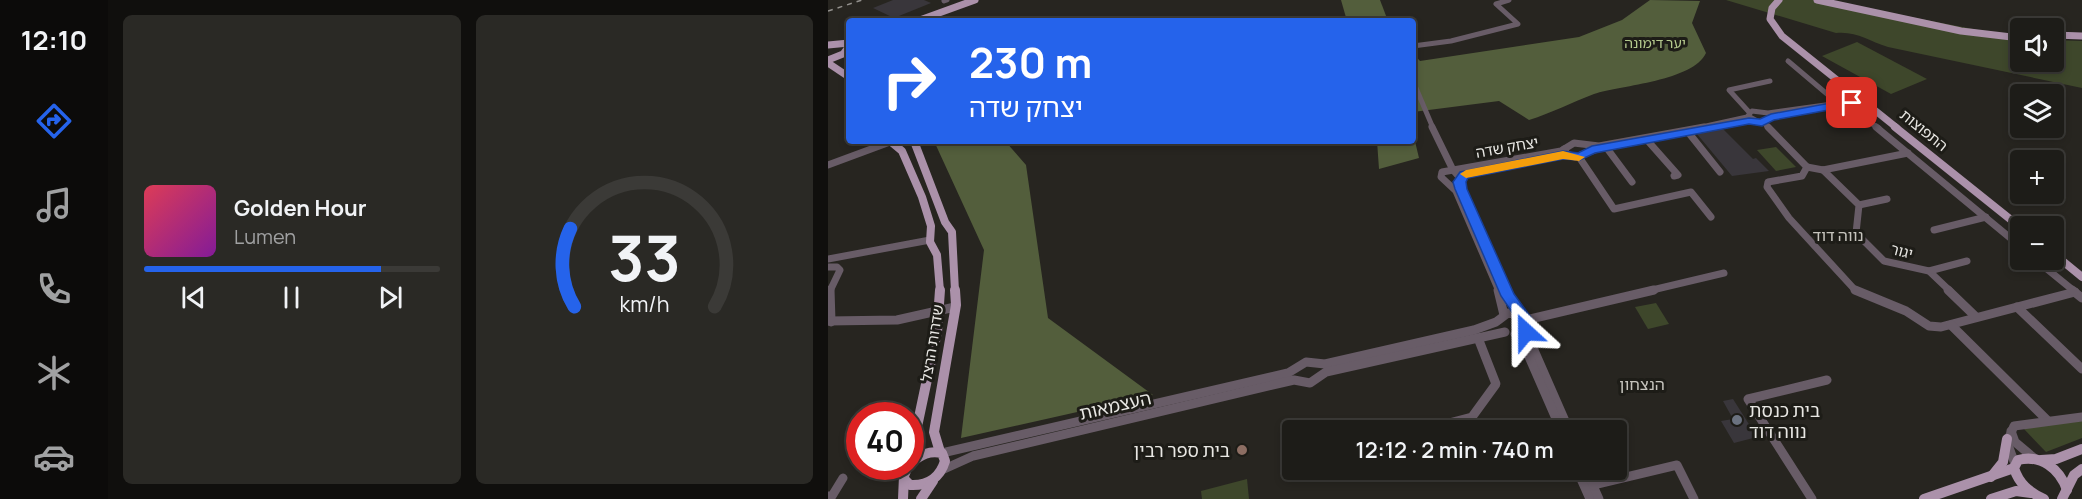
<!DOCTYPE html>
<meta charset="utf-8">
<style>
:root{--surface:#1d1c18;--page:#2a2925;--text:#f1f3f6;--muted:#a0a1a2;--line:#3b3a37;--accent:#2563eb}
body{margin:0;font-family:Manrope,"Noto Sans Hebrew",sans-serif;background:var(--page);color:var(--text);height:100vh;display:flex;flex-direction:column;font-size:22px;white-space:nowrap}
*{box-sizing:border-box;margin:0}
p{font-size:20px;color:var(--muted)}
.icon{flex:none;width:33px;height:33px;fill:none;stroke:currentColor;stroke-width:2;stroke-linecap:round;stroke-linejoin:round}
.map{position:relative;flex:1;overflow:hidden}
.drawer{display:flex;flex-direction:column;gap:15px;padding:15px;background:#100f0d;width:720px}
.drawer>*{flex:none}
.banner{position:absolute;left:18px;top:18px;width:570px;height:126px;border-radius:6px;box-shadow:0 3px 9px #0003,0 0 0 2px var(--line);background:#2563eb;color:#fff;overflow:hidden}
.buttons{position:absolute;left:1182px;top:18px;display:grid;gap:12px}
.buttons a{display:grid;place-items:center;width:54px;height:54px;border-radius:6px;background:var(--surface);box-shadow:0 3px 9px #0003,0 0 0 2px var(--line);font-size:30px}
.speed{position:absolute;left:18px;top:402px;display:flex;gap:12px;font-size:30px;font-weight:700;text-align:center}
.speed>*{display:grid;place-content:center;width:78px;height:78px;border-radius:50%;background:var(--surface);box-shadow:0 3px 9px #0003,0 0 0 2px var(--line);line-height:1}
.speed .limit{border:9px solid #d22;background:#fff;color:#111}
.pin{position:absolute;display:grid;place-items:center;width:51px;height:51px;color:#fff;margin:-26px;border-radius:12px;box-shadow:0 3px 9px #0006}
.me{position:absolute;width:66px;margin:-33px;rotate:336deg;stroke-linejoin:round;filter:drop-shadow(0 0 4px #0008)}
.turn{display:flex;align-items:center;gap:21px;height:126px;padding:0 24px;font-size:27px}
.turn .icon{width:78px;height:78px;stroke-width:2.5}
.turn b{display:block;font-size:42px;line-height:51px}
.drawer .card{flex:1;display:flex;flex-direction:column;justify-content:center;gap:9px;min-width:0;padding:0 21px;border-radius:9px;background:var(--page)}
.drawer .dial{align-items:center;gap:0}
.dial svg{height:156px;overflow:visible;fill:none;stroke:var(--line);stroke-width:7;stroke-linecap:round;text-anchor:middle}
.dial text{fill:var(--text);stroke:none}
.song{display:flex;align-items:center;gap:18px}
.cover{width:72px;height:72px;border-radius:9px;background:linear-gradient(135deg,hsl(350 70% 55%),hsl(290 70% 35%))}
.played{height:6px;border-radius:3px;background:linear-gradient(90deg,var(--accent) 80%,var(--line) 80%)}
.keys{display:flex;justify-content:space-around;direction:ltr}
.drawer .tiles{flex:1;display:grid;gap:15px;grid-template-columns:repeat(2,1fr)}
.trip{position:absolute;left:454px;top:420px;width:345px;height:60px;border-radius:6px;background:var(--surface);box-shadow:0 3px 9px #0003,0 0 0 2px var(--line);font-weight:600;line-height:60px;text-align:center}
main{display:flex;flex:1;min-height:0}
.tab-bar{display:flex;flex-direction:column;width:108px;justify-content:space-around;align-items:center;background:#0c0b0a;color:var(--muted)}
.tab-bar .icon{width:42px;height:42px}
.tab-bar .active{color:var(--accent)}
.tab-bar b{font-size:27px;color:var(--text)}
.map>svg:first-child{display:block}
</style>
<main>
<nav class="tab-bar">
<b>12:10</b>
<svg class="icon active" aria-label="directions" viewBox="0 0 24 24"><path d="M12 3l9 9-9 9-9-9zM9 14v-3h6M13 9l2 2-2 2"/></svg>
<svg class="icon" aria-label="music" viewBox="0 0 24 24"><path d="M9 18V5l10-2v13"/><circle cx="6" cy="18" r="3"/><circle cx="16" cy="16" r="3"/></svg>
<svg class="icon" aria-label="phone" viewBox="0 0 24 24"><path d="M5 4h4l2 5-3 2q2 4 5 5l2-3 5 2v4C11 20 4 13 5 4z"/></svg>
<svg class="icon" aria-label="climate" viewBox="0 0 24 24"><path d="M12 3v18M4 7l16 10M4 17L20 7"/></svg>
<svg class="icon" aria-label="car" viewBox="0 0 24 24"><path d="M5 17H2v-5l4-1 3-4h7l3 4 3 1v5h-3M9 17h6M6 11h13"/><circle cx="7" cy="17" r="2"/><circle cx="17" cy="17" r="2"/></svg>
</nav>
<section class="drawer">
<div class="tiles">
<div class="card">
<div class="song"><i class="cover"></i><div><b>Golden Hour</b><p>Lumen</p></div></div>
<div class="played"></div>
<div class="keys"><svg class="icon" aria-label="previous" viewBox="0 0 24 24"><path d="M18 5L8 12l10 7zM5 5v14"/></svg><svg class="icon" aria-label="pause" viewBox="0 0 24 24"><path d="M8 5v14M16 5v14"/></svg><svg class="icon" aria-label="next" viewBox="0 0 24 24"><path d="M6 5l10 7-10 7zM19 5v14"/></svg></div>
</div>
<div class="card dial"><svg viewBox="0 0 100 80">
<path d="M14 69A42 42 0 1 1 86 69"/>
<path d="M14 69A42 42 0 0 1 12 29" stroke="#2563eb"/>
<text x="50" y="56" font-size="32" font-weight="700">33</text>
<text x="50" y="72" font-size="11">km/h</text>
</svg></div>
</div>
</section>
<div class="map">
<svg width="1254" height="499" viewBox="0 0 1254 499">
<rect width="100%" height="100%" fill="#272520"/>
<g fill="#3e472b">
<path d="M898 0H994L1192 38V62H1226V40L1254 41V88L1060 47C1040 41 1029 31 1008 33Z"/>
<polygon points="1029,42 1099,79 1063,94 994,56"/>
<polygon points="948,147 968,167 948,171 929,150"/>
<polygon points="828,303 841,324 820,329 807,307"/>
<polygon points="1254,421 1254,438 1218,452 1195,428"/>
<polygon points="419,479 421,499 374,499 373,491"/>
</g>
<g fill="#535e3c">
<polygon points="513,0 552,0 560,21 519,21"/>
<path d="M822 0 872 1 864 23 878 53C865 81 794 85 766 94 744 102 724 113 701 120L671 101 585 112V53L592 61 751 37 794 20Z"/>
<polygon points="585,133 591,158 551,169 549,141 585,141"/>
<polygon points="106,141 177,141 198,165 220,318 325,395 133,438 156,250"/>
</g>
<g fill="#39363b">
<polygon points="65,0 96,0 103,3 66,18 45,8"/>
<polygon points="895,129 925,159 928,158 941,171 904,176 869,134"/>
<polygon points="905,399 929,437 906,443 893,421 905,419 895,401"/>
</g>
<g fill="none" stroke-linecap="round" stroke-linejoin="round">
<g stroke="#685c67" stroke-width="5">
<polyline points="116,1 119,0"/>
<polyline points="585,46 623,41 690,24 668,4 681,0"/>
<polyline points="960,61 1012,105 1051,128"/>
<polyline points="585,81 605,128"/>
<polyline points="921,112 901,90 942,81"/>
<polyline points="920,116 931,122 947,116"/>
<polyline points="935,122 941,128"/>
<polyline points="869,128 919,117 924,111 940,113 1033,100"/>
</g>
<g stroke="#685c67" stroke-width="7">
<polyline points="604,127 625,170"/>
<polyline points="940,127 979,167"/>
<polyline points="1048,127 1192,246"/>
<polyline points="860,132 892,172"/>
<polyline points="819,140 850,175 846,176"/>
<polyline points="778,147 804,182"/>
<polyline points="736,149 739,154 747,157 770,149"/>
<polyline points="751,157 786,209 863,192 883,217"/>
<polyline points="0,165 62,142"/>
<polyline points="995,170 1031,205 1028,233 1056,261 1101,271 1122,291"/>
<polyline points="626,171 632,178 633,189 678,291"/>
<polyline points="1031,205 1059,199"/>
<polyline points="1106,230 1158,217"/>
<polyline points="0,259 102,240"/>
<polyline points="1208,260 1246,291"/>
<polyline points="0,267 9,267 12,270 2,291"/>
<polyline points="1101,271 1139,261"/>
<polyline points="671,291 628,191 613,177 614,172 733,151 746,143 771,146 876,127"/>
<polyline points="820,291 896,273"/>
<polyline points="1028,291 961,218 939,187 940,182 974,176 979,167 995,170 1080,153"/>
</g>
<g stroke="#685c67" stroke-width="9">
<polyline points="2,290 3,322"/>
<polyline points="670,290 676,315"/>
<polyline points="677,290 698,320 702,341 741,430"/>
<polyline points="1027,290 1078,311 1101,326 1113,327 1247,292"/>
<polyline points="1120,290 1148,317"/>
<polyline points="1244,290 1254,298"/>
<polyline points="1189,307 1254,369"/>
<polyline points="698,320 826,290"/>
<polyline points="0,321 69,320 127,307"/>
<polyline points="1123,325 1220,421"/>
<polyline points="687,334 695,343 733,430"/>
<polyline points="598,429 644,417 668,384 650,338"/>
<polyline points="1183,431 1187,442 1206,458"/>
<polyline points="114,453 460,373 478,362 497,364 646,330 668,322 680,313 692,315"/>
<polyline points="1187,464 1179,442 1186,426 1254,417"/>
<polyline points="114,470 145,456 466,380 482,383 498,372 677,332"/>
<polyline points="749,470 762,499"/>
<polyline points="758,470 771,499"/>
<polyline points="765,485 849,465 866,499"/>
<polyline points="0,496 4,496 15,478"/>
<polyline points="984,499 920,399 999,380"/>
</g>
<g stroke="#ab91aa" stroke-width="7">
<polyline points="951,0 944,8 942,19 954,36 1069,128"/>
<polyline points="989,0 1133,31 1192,38"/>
<polyline points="89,21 147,0"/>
<polyline points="1226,35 1254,36"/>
<polyline points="0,45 21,43"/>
<polyline points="0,60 15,54 21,46"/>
<polyline points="0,63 21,77"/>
</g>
<g stroke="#ab91aa" stroke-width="8">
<polyline points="1067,127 1192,227"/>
<polyline points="62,141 74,151 94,197 103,226 102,242 109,255 112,291"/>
<polyline points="86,141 117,222 124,232 127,291"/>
<polyline points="1226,254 1254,277"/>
</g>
<g stroke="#ab91aa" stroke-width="10">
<polyline points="112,452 106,432 128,305 127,290"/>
<polyline points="82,460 109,332 112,290"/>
<polyline points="1213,460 1228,459 1254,449"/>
<polyline points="1163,477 1175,462 1179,439"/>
<path d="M76 479 82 485C99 486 112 478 117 461L114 453C101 450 93 455 83 463"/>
<polyline points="75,499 76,476 80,466"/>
<polyline points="93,499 105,481"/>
<polyline points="1096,499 1186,468"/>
<polyline points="1163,499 1188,491 1203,493"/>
<path d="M1216 499C1201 492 1191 484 1186 468L1190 460C1213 454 1232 469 1239 490"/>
<polyline points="1234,499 1246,475 1254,469"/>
</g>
<polyline stroke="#93918d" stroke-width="1.5" stroke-dasharray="5 5" stroke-linecap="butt" points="0,11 34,0"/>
</g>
<polygon fill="#2563eb" stroke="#184099" stroke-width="1.5" points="1024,99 1029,103 1028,105 946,120 934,126 921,124 767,153 752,160 735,159 640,178 638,182 639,189 686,294 705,320 704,337 693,337 690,321 673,296 627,189 625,182 632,172 735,151 750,153 764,146 921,118 932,119 943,114"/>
<polygon fill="#f59e0b" points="735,151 757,157 751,161 735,159 638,178 632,174 638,170"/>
<circle fill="#6b7280" stroke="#1d1c17" stroke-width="2" cx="909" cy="420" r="6"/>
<circle fill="#8d6e63" stroke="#1d1c17" stroke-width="2" cx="414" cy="450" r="6"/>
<g text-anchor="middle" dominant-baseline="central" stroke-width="6" stroke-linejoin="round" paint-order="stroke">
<g font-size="14" fill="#b5ca8d" stroke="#1d1c17">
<text x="827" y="42">יער דימונה</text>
</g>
<g font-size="15" fill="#e8e7e3" stroke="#1d1c17">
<text transform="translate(1096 130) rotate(39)">התפוצות</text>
<text transform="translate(679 147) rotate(-10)">יצחק שדה</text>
<text transform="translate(1074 251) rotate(15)">יגור</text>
<text transform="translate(104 343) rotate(-81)">שדרות הרצל</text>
</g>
<g font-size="16" fill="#c6c4bd" stroke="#1d1c17">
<text x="1010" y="235">נווה דוד</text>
<text x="814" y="384">הנצחון</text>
</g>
<g font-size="18" fill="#e8e7e3" stroke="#1d1c17">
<text transform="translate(287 405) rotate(-13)">העצמאות</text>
</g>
<g font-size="18" fill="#e8e7e3" stroke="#1d1c17" text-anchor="start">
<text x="921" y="410">בית כנסת<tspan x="921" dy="21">נווה דוד</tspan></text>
<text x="402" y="450" text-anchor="end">בית ספר רבין</text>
</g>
</g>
</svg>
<div class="buttons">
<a><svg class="icon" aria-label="sound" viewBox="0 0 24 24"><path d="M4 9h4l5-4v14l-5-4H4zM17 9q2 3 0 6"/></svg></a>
<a><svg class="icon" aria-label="layers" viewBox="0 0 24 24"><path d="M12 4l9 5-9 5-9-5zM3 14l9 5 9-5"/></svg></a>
<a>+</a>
<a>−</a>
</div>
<div class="speed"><div class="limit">40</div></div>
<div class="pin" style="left:1024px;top:103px;background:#d93025"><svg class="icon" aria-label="arrive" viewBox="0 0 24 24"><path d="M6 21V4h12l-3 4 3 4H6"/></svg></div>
<svg class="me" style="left:698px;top:332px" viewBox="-20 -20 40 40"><path d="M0-17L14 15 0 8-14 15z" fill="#2563eb" stroke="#fff" stroke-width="4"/></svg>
<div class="trip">12:12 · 2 min · 740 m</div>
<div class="banner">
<div class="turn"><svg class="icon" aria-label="right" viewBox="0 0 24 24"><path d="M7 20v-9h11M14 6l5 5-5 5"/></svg><div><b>230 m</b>יצחק שדה</div></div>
</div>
</div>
</main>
